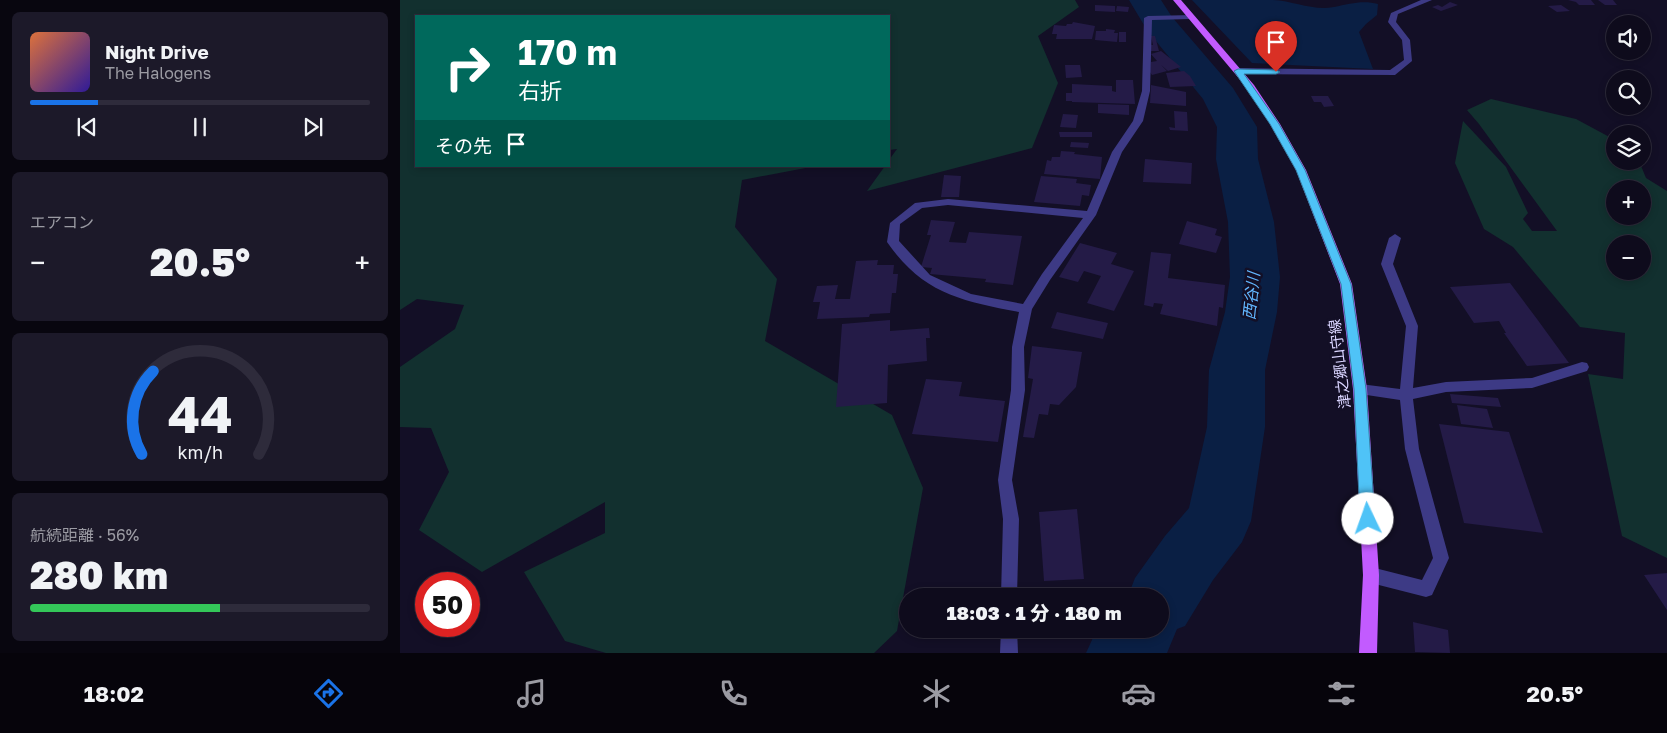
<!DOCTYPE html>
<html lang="ja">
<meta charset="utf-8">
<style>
:root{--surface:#0e0b1c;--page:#1c1929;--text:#f1f3f6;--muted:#9b9ba3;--line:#2e2b3b;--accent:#1a73e8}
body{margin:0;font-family:"Golos Text","Noto Sans JP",sans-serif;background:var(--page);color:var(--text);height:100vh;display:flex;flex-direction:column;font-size:19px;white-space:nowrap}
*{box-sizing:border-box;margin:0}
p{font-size:16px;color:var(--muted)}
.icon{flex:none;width:28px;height:28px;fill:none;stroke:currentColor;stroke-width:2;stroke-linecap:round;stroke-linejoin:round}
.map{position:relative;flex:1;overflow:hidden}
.panel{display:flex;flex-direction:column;gap:12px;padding:12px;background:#08060f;width:400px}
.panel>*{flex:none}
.guide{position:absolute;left:15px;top:15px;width:475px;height:152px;border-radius:0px;box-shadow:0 2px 8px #0003,0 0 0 1px var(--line);background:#00695c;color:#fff;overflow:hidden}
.buttons{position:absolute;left:1206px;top:15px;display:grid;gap:10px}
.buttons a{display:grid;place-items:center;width:45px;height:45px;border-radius:50%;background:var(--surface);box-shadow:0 2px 8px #0003,0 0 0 1px var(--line);font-size:25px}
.speed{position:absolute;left:15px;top:572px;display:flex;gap:10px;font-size:25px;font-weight:700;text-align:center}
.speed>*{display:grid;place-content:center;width:65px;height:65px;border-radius:50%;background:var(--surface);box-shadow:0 2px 8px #0003,0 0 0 1px var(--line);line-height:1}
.speed .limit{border:8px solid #d22;background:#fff;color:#111}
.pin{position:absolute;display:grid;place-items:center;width:42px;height:42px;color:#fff;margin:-51px -21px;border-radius:50% 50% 50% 0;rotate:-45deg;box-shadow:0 0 5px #0007}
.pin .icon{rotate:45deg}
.me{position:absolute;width:55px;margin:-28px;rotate:357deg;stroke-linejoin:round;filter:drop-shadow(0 0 4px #0008)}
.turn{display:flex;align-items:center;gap:18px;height:105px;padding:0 20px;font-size:22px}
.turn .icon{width:65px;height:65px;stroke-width:2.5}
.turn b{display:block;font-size:35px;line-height:42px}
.then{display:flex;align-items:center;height:48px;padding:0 20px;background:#0003;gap:10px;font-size:19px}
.big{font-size:38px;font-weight:800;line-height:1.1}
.panel .card{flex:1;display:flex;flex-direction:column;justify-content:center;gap:8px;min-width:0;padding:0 18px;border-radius:8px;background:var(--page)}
.panel .dial{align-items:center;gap:0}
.dial svg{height:130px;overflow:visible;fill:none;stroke:var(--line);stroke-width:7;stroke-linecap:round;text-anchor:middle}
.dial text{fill:var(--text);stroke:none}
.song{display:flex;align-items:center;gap:15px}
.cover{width:60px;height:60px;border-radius:8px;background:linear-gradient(135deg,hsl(20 70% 55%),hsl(250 70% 35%))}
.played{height:5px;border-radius:2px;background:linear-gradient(90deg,var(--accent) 20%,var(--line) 20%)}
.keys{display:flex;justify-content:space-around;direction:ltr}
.heat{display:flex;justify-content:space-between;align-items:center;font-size:28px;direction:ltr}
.charge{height:8px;border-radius:4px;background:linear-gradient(90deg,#34c759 56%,var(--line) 0)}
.trip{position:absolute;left:499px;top:588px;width:270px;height:50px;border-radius:25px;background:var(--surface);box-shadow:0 2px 8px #0003,0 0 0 1px var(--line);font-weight:800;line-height:50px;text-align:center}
.dock{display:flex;height:80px;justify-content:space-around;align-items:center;background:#06040b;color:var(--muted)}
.dock .icon{width:35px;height:35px}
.dock .active{color:var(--accent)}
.dock b{font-size:22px;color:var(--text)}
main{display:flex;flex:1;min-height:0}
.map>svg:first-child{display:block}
</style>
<main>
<section class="panel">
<div class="card">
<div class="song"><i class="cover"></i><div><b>Night Drive</b><p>The Halogens</p></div></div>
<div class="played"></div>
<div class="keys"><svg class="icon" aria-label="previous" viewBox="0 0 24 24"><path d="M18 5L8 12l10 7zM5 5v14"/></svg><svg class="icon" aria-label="pause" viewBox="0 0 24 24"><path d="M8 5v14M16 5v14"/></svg><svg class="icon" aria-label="next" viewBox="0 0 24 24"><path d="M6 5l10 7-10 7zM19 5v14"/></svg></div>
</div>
<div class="card"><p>エアコン</p>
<div class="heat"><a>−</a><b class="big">20.5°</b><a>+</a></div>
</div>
<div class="card dial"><svg viewBox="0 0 100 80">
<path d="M14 69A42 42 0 1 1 86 69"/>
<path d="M14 69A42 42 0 0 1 21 18" stroke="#1a73e8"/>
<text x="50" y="56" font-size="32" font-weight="700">44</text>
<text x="50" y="72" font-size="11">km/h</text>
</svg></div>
<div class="card"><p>航続距離 · 56%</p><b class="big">280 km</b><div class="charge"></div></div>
</section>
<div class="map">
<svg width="1267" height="653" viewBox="0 0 1267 653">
<rect width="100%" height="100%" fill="#130f26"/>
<g fill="#12302f" fill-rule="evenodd">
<polygon points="0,0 675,0 679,7 638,36 658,83 632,148 467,191 485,166 489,166 489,160 497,149 489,150 489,16 16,16 16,166 416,166 342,180 335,227 377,279 365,341 492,415 523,488 497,631 474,653 206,653 165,641 124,572 205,533 205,502 82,572 19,530 49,472 31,428 0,427 0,367 55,329 64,305 17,299 0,310"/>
<path d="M1091 99 1176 119 1215 140V161H1239L1246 178 1267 191V558L1222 536 1188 374 1223 379 1225 333 1180 327 1113 247 1084 229 1055 163 1063 121 1106 167 1128 213 1123 219 1132 231H1157L1079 124 1067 110ZM1215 189H1242V216H1215ZM1215 244H1242V271H1215Z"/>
</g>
<path fill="#0a1f44" d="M792 0C819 0 847 0 873 0 894 1 913 11 934 7 950 4 962 0 978 4L977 15 966 24 959 32 973 69 852 63Z"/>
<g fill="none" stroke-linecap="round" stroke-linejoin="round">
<polygon fill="#0a1f44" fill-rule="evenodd" points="729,0 761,0 772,17 833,88 857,127 858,159 874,222 880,277 877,312 865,370 865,427 851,521 842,542 813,580 785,626 777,629 767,653 686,653 697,629 760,629 760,596 728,596 735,578 765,536 789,508 807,427 809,370 825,312 830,277 828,222 816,159 817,127 803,99 747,30"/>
</g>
<g fill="#241b47">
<polygon points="1168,0 1191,0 1195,5 1179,5 1176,2"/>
<polygon points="1198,0 1213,0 1217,5 1205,5"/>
<polygon points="1050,2 1058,5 1041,11 1032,7 1038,5 1042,7"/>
<polygon points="695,5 715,6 715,12 695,11"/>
<polygon points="1161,5 1170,11 1157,12 1148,6"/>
<polygon points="717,6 729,7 728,12 716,11"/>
<polygon points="673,22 695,26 692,39 656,39 657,34 652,34 654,25 666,26 667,24 672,24"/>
<polygon points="706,29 715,30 714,33 718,33 717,42 695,40 696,31 706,31"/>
<rect x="719" y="32" width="7" height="10"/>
<polygon points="751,36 755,36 759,51 751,51 750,45 753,45"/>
<polygon points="761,51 781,67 768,71 761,65 767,71 752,75 750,72 751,62 757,61 751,54"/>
<polygon points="665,65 680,65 682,77 666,78"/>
<polygon points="784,71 790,76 796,86 770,87 766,73"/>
<polygon points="716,80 733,80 735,104 672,102 672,101 666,101 666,93 672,93 672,84 712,86 712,91 716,92"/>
<polygon points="751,85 786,92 786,106 750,103"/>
<polygon points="911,96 928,96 934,106 924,107 921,102 914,102"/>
<polygon points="698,104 729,105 729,115 698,113"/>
<polygon points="774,111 787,112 788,131 770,130 769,127 775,128"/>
<polygon points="663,114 678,115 676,128 660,127"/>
<polygon points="659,132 692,132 692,137 660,137"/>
<polygon points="671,142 689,143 688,148 670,147"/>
<polygon points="661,151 675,152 674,154 702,157 700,179 644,174 647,160 651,161 652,157 660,157"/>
<polygon points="745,159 792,163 791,184 743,182"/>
<polygon points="544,175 561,176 559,197 541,197"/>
<polygon points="641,176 677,179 676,183 691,185 689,196 682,195 680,206 634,202"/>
<polygon points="531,220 555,222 549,242 566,243 569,232 622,236 613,285 585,282 586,279 530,274 532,268 521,267 531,235 527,235"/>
<polygon points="787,221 817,229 815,235 822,237 816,253 779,244"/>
<polygon points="680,243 717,253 711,264 734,271 714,311 687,303 701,276 684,271 678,282 659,277"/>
<polygon points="751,252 771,254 768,278 825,285 823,308 819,307 817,326 760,314 763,304 754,303 753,307 744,305"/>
<polygon points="478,260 477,265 494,265 493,274 498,274 496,293 492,293 490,313 470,314 469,317 417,319 420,302 413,302 417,286 438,285 435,299 450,299 456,261"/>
<polygon points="1110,283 1137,319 1169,363 1127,366 1104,333 1106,333 1099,321 1074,323 1050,287"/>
<polygon points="657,312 708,323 703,339 651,328"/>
<polygon points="490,320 490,331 529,328 530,338 526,338 527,361 488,365 487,403 436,407 442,324"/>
<polygon points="632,346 682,352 676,387 659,405 650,404 648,415 639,414 634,438 623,437 633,379 628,378"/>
<polygon points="526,379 562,382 559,396 605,401 598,442 512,434"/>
<polygon points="1050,394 1098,398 1101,407 1052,403"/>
<polygon points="1057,405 1087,409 1093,428 1061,424"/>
<polygon points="1039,424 1109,432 1143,533 1064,523"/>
<polygon points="677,509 684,579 644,581 639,512"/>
<polygon points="1267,573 1267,610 1244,575"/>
<polygon points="1013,622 1048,630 1050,653 1015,652"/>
</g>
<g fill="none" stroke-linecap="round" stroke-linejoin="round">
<g fill="#3d3a85" fill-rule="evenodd">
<polygon points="1021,0 1032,0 998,14 996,22 1010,40 1012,61 995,75 838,74 834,71 838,68 990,70 1004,60 1002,40 988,22 991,13"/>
<path d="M793 15V19H790L752 20 750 91 743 121 722 152 696 215 650 280 632 309 624 347 625 390 612 480 619 519 617 596H601L603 519 598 480 611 390 612 347 619 312C562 301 523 294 487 242L490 223 515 203 548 199 687 211 712 152 733 121 742 91 744 18 748 16ZM548 205 683 218 642 274 623 304 571 294 530 275 499 241 500 224 522 208Z"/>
<polygon points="995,234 1001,238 993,264 1018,326 1013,388 1046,382 1132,378 1182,362 1187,363 1189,367 1187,371 1132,388 1046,392 1013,399 1019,449 1049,558 1032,595 1026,597 971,583 965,580 963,575 965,570 971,567 1022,580 1033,558 1005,449 1000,400 960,394 955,393 953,389 955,385 960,384 1000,389 1006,326 981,264 989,238"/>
<polygon points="601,629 617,629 618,653 600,653"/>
</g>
<polygon fill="#c25bff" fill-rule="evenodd" points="773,0 781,0 854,85 880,124 906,170 952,284 967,389 979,575 977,653 959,653 963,575 953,389 940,284 896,170 870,124 847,88"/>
</g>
<polygon fill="#4fc3f7" stroke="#337fa1" points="838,69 876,70 880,72 876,74 844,74 879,124 905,170 951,284 966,389 975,519 972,524 968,526 963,524 960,519 954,389 941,284 896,170 870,124 834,71"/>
<g text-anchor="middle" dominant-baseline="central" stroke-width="5" stroke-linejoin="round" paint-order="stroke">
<g font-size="15" fill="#d9d4ff" stroke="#130f26">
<text transform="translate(939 364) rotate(-97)">津之郷山守線</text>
</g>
<g font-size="16" font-style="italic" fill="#62b6ff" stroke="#130f26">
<text transform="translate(851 296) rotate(-84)">西谷川</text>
</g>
</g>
</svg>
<div class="buttons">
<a><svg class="icon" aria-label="sound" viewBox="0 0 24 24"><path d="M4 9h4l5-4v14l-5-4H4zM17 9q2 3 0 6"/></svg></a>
<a><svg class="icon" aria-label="search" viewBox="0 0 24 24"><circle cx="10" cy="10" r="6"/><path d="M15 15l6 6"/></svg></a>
<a><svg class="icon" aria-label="layers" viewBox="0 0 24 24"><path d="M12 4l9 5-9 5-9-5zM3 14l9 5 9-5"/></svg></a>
<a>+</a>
<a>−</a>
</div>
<div class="speed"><div class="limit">50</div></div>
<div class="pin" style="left:876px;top:72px;background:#d93025"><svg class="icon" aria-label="arrive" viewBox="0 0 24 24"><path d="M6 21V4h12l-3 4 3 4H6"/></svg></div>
<svg class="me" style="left:968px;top:519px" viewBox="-20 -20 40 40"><circle r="19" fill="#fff"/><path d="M0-13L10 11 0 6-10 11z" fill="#4fc3f7"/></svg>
<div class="trip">18:03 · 1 分 · 180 m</div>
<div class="guide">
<div class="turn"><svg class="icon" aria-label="right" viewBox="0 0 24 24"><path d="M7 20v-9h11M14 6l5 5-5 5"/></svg><div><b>170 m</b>右折</div></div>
<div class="then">その先<svg class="icon" aria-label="arrive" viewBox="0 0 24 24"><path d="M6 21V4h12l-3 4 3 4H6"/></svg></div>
</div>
</div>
</main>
<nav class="dock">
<b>18:02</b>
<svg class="icon active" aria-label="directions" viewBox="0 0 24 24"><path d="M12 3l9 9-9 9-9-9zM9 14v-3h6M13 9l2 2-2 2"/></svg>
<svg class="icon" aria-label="music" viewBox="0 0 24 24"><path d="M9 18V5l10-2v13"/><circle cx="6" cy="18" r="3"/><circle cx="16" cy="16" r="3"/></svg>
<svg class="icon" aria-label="phone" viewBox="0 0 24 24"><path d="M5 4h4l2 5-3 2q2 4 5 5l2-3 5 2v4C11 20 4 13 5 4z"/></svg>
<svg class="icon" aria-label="climate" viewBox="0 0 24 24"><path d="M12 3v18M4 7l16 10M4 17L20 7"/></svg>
<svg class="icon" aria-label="car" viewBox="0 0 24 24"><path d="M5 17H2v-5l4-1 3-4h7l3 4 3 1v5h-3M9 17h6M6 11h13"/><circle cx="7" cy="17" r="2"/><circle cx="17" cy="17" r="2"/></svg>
<svg class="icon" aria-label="filters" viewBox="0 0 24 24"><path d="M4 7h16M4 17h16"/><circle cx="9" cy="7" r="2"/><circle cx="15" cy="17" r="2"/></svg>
<b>20.5°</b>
</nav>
